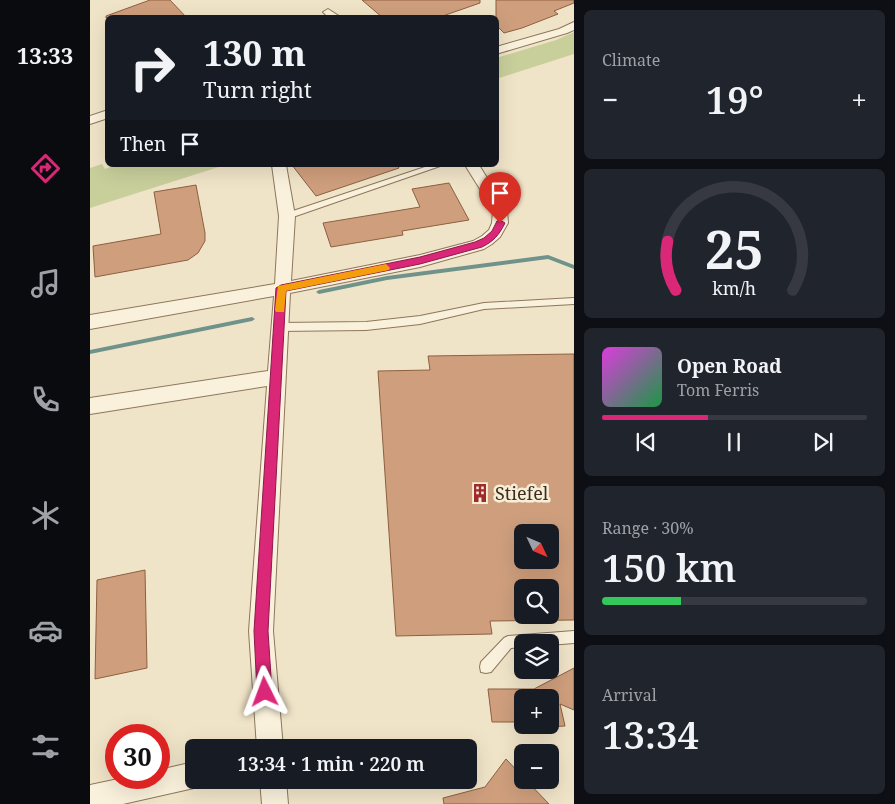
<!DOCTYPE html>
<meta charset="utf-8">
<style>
:root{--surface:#171b24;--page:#20242c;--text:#f1f3f6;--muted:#9ea1a6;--line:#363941;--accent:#db2777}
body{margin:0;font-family:"Noto Serif",serif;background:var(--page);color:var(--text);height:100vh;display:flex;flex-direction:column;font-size:19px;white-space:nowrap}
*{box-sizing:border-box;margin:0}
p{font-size:16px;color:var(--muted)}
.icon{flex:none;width:28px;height:28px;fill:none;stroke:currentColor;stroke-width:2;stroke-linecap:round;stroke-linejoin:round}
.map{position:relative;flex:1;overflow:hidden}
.drawer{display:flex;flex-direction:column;gap:10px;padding:10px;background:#0d0f14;width:321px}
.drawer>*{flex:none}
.guide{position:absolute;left:15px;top:15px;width:394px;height:152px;border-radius:8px;box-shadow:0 5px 20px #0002;background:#171b24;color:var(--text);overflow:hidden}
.needle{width:32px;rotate:134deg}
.buttons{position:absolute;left:424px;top:524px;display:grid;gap:10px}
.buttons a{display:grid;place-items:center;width:45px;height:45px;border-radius:8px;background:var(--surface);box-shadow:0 5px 20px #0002;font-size:25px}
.speed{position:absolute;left:15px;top:724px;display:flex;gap:10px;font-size:25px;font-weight:700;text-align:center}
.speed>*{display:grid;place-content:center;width:65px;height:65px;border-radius:50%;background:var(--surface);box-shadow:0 5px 20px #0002;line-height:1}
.speed .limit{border:8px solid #d22;background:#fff;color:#111}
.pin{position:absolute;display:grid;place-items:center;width:42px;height:42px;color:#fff;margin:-51px -21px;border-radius:50% 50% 50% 0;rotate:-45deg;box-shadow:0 0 5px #0007}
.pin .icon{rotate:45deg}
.me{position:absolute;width:55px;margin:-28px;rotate:357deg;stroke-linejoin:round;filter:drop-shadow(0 0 4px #0008)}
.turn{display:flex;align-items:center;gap:18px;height:105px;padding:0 15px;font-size:22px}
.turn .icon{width:65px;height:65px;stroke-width:2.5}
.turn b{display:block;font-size:35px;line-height:42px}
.then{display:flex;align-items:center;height:48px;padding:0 15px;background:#0003;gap:10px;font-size:19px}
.big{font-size:38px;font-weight:600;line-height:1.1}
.drawer .tile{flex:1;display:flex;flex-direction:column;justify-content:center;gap:8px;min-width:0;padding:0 18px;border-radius:8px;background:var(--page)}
.drawer .dial{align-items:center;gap:0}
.dial svg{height:130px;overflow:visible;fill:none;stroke:var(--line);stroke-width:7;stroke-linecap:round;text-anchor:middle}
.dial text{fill:var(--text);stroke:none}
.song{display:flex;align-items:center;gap:15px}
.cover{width:60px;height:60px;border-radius:8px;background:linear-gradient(135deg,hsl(300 70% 55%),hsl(140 70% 35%))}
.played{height:5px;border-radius:2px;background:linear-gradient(90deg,var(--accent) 40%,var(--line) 40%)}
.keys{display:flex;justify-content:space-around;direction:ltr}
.heat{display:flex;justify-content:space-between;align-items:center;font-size:28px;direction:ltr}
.charge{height:8px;border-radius:4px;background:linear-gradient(90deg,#34c759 30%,var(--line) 0)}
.trip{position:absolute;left:95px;top:739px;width:292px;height:50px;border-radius:8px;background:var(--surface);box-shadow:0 5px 20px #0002;font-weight:600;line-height:50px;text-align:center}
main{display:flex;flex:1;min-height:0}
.tab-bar{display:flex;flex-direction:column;width:90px;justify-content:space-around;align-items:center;background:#090b0e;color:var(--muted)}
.tab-bar .icon{width:35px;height:35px}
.tab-bar .selected{color:var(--accent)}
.tab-bar b{font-size:22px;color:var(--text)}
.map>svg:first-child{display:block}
</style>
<main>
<nav class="tab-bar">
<b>13:33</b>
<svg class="icon selected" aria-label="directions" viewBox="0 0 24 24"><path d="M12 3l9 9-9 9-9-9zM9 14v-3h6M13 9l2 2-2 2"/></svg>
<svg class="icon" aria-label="music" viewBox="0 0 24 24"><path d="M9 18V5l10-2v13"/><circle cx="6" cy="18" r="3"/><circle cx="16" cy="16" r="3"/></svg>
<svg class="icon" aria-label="phone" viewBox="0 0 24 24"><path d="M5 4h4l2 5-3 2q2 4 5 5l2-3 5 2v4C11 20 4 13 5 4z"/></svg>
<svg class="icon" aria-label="climate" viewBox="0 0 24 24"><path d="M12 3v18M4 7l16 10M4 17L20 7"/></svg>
<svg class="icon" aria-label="car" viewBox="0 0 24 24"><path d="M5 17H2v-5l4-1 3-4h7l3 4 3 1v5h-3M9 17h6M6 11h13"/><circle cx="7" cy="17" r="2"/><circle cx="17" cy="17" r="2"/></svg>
<svg class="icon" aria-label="filters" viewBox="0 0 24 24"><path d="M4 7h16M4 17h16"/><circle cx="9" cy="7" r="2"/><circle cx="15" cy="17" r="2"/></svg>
</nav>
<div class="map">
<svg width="484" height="804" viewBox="0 0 484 804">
<rect width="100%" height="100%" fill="#f0e4c8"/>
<g fill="#c9cf9b">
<polygon points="484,32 484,54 406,79 406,58 466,40"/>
<polygon points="12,164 15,169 26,165 135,165 0,208 0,168"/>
</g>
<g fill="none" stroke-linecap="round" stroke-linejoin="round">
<g fill="#6f938a" fill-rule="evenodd">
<polygon points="458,255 484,265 484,269 458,259 297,280 229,294 226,292 229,290 297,276"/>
<polygon points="162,317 165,319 162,321 0,354 0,350"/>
</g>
</g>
<g fill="#cf9f7d" stroke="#8d5f41" fill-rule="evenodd">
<polygon points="60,0 80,0 97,18 16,18 16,16"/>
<polygon points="272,0 390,0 390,3 347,18 293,18"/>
<polygon points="406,0 484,0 484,3 464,11 468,14 432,28 414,33 406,25"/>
<polygon points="202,165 308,165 309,168 226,196"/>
<polygon points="359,183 379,220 312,231 313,235 241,247 233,223 330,207 322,189"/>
<polygon points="106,185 115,233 115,241 108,253 98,260 5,277 3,246 71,234 64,192"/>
<path d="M484 354V620L400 621 402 634 306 636 288 371 340 370 338 356ZM432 532H460V560H432ZM432 588H460V615H432Z"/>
<polygon points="55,570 57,668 5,679 7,580"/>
<polygon points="484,668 484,710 470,704 475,726 439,728 441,725 460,725 460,698 432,698 432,722 402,722 398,689 444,689"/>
<polygon points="416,759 432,776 432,780 436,780 459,804 354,804 353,798 395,787"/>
</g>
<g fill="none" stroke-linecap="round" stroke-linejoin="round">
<g stroke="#8d765c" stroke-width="2">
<g id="lane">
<polygon points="341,165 353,165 200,218 197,219 193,216 194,214"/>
<polygon points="484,298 484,304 394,309 330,324 276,330 189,331 184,327 189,323 276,322 330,316 394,303"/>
<polygon points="484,631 484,643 460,645 460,642 432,642 432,647 421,648 401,672 396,673 391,672 390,667 391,662 414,638 418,636"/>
</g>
</g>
<g stroke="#8d765c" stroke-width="2">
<g id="street">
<polygon points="238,9 252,18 239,18 233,12"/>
<polygon points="484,22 484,30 477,33 406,54 406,47 469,29"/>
<polygon points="18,110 18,118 0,124 0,116"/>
<polygon points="182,165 196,165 205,216 201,281 330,255 383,241 392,236 399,230 402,223 403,210 375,165 389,165 417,210 418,223 410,237 402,244 394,249 330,267 200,293 183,631 193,748 167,748 159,631 177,386 0,414 0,398 178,371 184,296 0,329 0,315 185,284 189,216"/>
<polygon points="104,762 104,780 115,780 113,784 104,788 33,804 0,804 0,785 33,778 69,778 69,770"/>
<polygon points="170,780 196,780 198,804 172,804"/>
</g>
</g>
<use href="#lane" fill="#faf1dc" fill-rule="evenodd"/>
<use href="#street" fill="#faf1dc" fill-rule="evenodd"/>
</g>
<path fill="#db2777" stroke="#8e194d" d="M410 220 415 223C409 235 404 241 392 247L330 264 196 291 178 631 182 692 180 697 175 699 169 697 167 692 164 631 186 288 191 285 330 257 385 242 394 238 402 231 407 221Z"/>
<polygon fill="#f59e0b" points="296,264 300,268 299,270 196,291 194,312 186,312 185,310 188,286"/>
<defs>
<g id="building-bare" transform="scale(1.5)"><path d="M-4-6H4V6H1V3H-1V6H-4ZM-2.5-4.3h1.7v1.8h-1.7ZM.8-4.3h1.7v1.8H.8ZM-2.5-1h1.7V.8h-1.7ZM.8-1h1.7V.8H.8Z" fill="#9e2a2b" stroke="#f7eed8" stroke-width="2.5" paint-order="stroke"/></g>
</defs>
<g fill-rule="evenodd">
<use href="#building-bare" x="390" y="493"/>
</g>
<g text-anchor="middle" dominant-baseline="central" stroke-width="5" stroke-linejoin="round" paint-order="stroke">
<g font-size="18" fill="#3d2e20" stroke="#f7eed8" text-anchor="start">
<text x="405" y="493">Stiefel</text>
</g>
</g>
</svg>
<div class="buttons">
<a><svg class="needle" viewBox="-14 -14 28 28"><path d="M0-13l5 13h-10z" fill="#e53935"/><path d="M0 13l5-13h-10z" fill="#9ea1a6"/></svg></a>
<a><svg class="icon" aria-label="search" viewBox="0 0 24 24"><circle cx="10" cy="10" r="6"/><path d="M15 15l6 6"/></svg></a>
<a><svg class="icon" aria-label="layers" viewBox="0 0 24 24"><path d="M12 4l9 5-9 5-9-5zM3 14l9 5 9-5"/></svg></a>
<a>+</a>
<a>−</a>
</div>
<div class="speed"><div class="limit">30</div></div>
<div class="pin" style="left:410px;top:223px;background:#d93025"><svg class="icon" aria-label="arrive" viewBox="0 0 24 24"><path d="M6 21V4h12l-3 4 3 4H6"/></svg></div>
<svg class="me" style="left:175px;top:692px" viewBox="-20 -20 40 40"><path d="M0-17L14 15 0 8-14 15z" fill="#db2777" stroke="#fff" stroke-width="4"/></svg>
<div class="trip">13:34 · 1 min · 220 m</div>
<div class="guide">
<div class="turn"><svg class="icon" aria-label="right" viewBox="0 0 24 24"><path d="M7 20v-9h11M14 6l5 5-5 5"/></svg><div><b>130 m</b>Turn right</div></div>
<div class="then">Then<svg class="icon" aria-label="arrive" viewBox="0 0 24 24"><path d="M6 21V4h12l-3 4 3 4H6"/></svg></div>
</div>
</div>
<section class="drawer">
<div class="tile"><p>Climate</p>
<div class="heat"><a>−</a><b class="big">19°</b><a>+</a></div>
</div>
<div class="tile dial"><svg viewBox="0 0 100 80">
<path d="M14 69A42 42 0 1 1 86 69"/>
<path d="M14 69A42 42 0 0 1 9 39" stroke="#db2777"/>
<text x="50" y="56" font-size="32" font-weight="700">25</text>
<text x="50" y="72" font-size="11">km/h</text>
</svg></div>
<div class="tile">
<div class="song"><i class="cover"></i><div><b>Open Road</b><p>Tom Ferris</p></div></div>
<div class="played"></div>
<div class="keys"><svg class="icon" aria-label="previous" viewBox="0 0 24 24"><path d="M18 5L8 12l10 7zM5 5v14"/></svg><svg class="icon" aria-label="pause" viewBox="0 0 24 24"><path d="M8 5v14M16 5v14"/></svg><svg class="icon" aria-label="next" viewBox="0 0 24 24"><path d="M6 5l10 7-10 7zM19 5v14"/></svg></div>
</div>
<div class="tile"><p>Range · 30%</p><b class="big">150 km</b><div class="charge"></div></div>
<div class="tile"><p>Arrival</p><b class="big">13:34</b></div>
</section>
</main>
